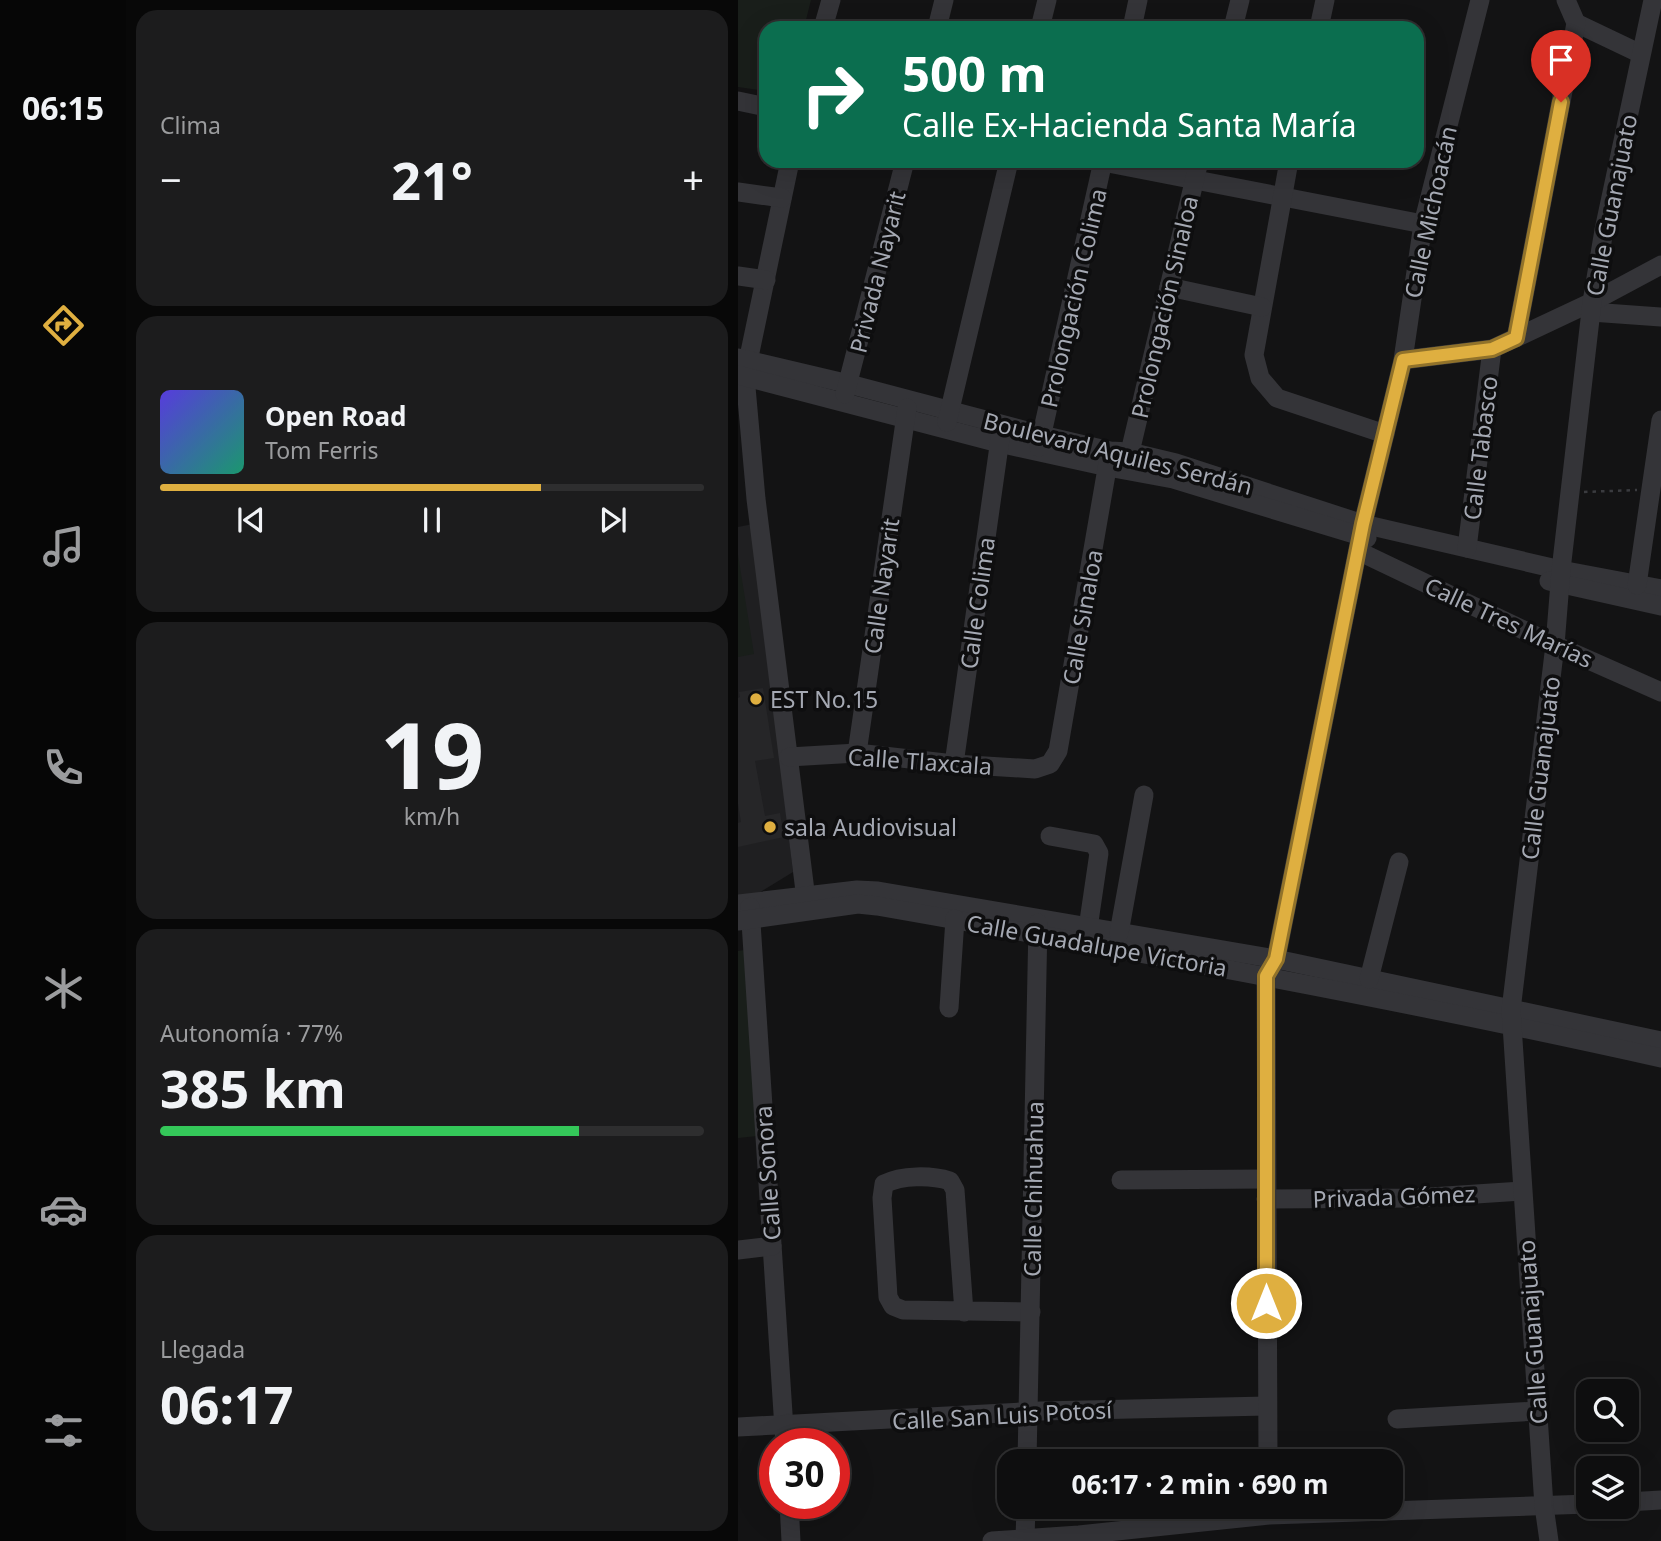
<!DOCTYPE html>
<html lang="es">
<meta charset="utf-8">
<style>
:root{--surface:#0e0e0f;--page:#1c1c1d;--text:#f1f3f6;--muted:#9b9c9e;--line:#2e2e2f;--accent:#dfaf40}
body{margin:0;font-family:"Noto Sans",sans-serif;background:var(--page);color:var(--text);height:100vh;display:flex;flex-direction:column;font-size:26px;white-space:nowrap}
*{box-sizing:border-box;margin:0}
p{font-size:23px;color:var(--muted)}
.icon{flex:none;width:38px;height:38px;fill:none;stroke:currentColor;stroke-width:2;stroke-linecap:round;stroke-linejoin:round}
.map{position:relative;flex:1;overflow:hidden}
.details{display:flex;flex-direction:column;gap:10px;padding:10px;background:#080808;width:612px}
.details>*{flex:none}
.hud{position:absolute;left:21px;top:21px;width:665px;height:147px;border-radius:21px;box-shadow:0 7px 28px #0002,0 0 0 2px var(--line);background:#0b6e4f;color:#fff;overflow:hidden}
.buttons{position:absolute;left:838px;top:1379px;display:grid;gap:14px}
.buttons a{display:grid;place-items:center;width:63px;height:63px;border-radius:14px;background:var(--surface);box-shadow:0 7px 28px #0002,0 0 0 2px var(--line);font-size:35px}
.speed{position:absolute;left:21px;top:1428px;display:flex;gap:14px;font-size:35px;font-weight:700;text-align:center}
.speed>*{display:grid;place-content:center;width:91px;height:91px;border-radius:50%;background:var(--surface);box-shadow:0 7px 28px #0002,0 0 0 2px var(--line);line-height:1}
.speed .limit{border:10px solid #d22;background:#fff;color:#111}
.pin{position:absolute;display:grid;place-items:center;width:60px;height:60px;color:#fff;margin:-72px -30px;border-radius:50% 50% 50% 0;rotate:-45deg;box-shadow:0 0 7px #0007}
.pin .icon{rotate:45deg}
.me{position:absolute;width:77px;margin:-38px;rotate:0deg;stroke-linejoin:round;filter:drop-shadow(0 0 5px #0008)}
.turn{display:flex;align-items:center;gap:24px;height:147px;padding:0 28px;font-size:32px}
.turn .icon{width:91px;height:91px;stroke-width:2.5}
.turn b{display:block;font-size:49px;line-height:60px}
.big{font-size:52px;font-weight:700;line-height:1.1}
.details .card{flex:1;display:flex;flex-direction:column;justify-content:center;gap:10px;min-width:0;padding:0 24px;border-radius:21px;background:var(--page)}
.details .dial{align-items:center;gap:0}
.dial b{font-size:91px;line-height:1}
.song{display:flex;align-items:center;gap:21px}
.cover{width:84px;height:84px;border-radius:10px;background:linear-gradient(135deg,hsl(250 70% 55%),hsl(160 70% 35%))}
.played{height:7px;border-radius:4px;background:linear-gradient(90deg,var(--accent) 70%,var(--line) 70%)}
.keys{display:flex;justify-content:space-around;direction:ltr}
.heat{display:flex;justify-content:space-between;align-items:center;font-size:38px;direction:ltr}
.charge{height:10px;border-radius:5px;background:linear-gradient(90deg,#34c759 77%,var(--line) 0)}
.trip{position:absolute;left:259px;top:1449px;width:406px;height:70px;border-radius:21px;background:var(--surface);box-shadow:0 7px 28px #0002,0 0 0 2px var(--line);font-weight:700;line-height:70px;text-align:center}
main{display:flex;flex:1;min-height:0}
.tab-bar{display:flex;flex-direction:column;width:126px;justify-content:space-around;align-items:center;background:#060606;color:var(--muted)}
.tab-bar .icon{width:49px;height:49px}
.tab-bar .selected{color:var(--accent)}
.tab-bar b{font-size:32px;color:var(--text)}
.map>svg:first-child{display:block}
</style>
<main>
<nav class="tab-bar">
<b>06:15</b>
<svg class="icon selected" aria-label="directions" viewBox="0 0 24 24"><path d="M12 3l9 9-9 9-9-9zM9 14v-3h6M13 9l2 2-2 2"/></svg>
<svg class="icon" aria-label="music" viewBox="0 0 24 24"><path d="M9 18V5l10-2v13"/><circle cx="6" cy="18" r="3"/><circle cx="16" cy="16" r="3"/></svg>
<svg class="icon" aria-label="phone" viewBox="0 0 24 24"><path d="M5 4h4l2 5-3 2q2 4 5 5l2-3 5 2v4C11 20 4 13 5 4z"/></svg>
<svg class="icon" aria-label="climate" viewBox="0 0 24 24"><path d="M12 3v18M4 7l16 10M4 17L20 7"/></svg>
<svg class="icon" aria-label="car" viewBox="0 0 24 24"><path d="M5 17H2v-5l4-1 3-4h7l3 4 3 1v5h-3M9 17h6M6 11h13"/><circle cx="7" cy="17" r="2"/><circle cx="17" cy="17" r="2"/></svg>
<svg class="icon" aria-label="filters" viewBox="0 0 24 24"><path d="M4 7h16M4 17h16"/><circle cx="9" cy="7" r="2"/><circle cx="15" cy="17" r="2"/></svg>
</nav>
<section class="details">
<div class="card"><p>Clima</p>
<div class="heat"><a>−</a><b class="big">21°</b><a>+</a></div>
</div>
<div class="card">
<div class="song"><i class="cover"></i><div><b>Open Road</b><p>Tom Ferris</p></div></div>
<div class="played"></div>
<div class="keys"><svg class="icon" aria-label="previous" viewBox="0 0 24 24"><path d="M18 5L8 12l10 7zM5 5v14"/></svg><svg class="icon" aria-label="pause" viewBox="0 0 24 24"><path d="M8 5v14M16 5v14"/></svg><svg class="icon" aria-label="next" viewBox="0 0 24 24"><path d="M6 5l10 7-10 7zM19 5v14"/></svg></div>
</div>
<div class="card dial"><b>19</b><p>km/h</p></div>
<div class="card"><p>Autonomía · 77%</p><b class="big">385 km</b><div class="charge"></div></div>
<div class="card"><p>Llegada</p><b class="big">06:17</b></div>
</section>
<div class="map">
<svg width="923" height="1541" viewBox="0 0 923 1541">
<rect width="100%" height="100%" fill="#131314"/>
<polygon fill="#1f1f21" points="15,524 55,872 11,899 0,900 0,527"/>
<g fill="#191e1a">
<polygon points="0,0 73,0 66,28 28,28 28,91 0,87"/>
<polygon points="0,555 16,654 0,657"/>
<polygon points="6,950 19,1136 0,1138 0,951"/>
</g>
<polygon fill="#262628" points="25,688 36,758 17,761 27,816 42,813 46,837 0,847 0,823 3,822 0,804 0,698 2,697 1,692"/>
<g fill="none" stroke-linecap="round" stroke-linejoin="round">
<polyline stroke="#3a3b3f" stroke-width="2.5" stroke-dasharray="3.5 5" stroke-linecap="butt" points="846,492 899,490"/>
<g stroke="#343438" stroke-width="19">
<polyline points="838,23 903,54"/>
<polyline points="85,28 93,0"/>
<polyline points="199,28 206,0"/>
<polyline points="302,28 309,0"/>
<polyline points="394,28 400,0"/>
<polyline points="495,28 502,0"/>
<polyline points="581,28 587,0"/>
<polyline points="0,101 28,107"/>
<polyline points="52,161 7,376 18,499 69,907"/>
<polyline points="360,161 685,224"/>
<polyline points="551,161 516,355 522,378 539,398 647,434"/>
<polyline points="0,192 44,198"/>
<polyline points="0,276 28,280"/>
<polyline points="431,287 524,307"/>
<polyline points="853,312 923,317"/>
<polyline points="778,338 838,23 828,0"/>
<polyline points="0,358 111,384 304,435 372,451 392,452 438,463 625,524 823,570 923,589"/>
<polyline points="665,360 754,349 854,302 923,265"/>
<polyline points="0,375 261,443 370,467 435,479 629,538"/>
<polyline points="107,394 167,161"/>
<polyline points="209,422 271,161"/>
<polyline points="301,447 365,161"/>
<polyline points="392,452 461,161"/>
<polyline points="729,548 754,349"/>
<polyline points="620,551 817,645 923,692"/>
<polyline points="811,581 923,606"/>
<polyline points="899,585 923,420"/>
<polyline points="119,753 169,408"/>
<polyline points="51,757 119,753 216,764 297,769 312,764 320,751 371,457"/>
<polyline points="216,764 263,432"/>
<polyline points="312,836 356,844 361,853 350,928"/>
<polyline points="0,904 119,890 140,891 538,959 923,1041"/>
<polyline points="12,907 47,1444"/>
<path d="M0 921 120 904 139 906C401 952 663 1000 923 1058"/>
<polyline points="381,933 406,795"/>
<polyline points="631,979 661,862"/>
<polyline points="211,1008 217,919"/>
<polyline points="383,1180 528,1179"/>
<polyline points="528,1199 677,1198 784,1191"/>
<polyline points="0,1250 34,1246"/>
<path d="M226 1312 217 1190 212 1181C193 1175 164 1175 146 1184L144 1198 150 1297 155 1306 165 1310 293 1312"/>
<polyline points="659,1419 799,1411"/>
<polyline points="0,1427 303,1411 529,1406"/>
<polyline points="289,1461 300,923"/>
<polyline points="530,1461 528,976 538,959 625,524 665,360 685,224 742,0"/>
<polyline points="889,1502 923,1500"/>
<polyline points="51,1503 53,1541"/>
<polyline points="287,1538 288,1507"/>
<polyline points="254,1541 341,1535 531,1515 850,1504"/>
<polyline points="811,1541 806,1506 773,1010 817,645 823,570 854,302 866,230 915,0"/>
</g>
</g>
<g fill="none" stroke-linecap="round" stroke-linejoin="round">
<g stroke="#91722a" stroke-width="18">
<polyline id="route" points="528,1303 528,976 538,959 625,524 665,360 754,349 778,338 823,102"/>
</g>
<use href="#route" stroke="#dfaf40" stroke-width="12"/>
</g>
<g fill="#dfaf40" stroke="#0e0e0f" stroke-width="2.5">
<circle cx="18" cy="699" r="7"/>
<circle cx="32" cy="827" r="7"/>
</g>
<g text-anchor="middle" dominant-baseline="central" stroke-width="7" stroke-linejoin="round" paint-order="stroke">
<g font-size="23" fill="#a5a9b3" stroke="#0e0e0f">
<text transform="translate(873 205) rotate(-79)">Calle Guanajuato</text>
<text transform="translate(692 212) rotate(-78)">Calle Michoacán</text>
<text transform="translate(139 272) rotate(-76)">Privada Nayarit</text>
<text transform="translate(335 298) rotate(-77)">Prolongación Colima</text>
<text transform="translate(426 307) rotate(-77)">Prolongación Sinaloa</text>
<text transform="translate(742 448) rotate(-83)">Calle Tabasco</text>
<text transform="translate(380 453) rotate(14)">Boulevard Aquiles Serdán</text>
<text transform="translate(143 586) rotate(-82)">Calle Nayarit</text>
<text transform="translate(239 603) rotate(-82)">Calle Colima</text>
<text transform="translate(344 617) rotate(-80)">Calle Sinaloa</text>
<text transform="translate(771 622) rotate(25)">Calle Tres Marías</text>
<text transform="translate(182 761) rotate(4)">Calle Tlaxcala</text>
<text transform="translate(802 768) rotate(-83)">Calle Guanajuato</text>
<text transform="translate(359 945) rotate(10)">Calle Guadalupe Victoria</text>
<text transform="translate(29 1173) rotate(-94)">Calle Sonora</text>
<text transform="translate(295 1189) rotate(-89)">Calle Chihuahua</text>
<text transform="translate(656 1196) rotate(-2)">Privada Gómez</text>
<text transform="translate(794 1332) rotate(-94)">Calle Guanajuato</text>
<text transform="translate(264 1415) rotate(-3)">Calle San Luis Potosí</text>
</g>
<g font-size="23" fill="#a5a9b3" stroke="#0e0e0f" text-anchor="start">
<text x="32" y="699">EST No.15</text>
<text x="46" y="827">sala Audiovisual</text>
</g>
</g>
</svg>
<div class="buttons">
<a><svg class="icon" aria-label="search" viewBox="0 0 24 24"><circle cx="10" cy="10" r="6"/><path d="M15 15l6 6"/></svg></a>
<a><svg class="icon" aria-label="layers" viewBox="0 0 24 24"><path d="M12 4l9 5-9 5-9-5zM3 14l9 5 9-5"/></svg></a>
</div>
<div class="speed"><div class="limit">30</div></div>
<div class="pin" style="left:823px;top:102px;background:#d93025"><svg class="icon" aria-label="arrive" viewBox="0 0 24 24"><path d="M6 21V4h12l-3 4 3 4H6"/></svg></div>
<svg class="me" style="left:528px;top:1303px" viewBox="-20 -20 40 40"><circle r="17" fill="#dfaf40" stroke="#fff" stroke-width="3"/><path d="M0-11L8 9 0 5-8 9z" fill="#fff"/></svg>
<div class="trip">06:17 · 2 min · 690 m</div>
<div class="hud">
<div class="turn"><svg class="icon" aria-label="right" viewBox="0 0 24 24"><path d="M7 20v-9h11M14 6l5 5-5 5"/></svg><div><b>500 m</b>Calle Ex-Hacienda Santa María</div></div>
</div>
</div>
</main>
